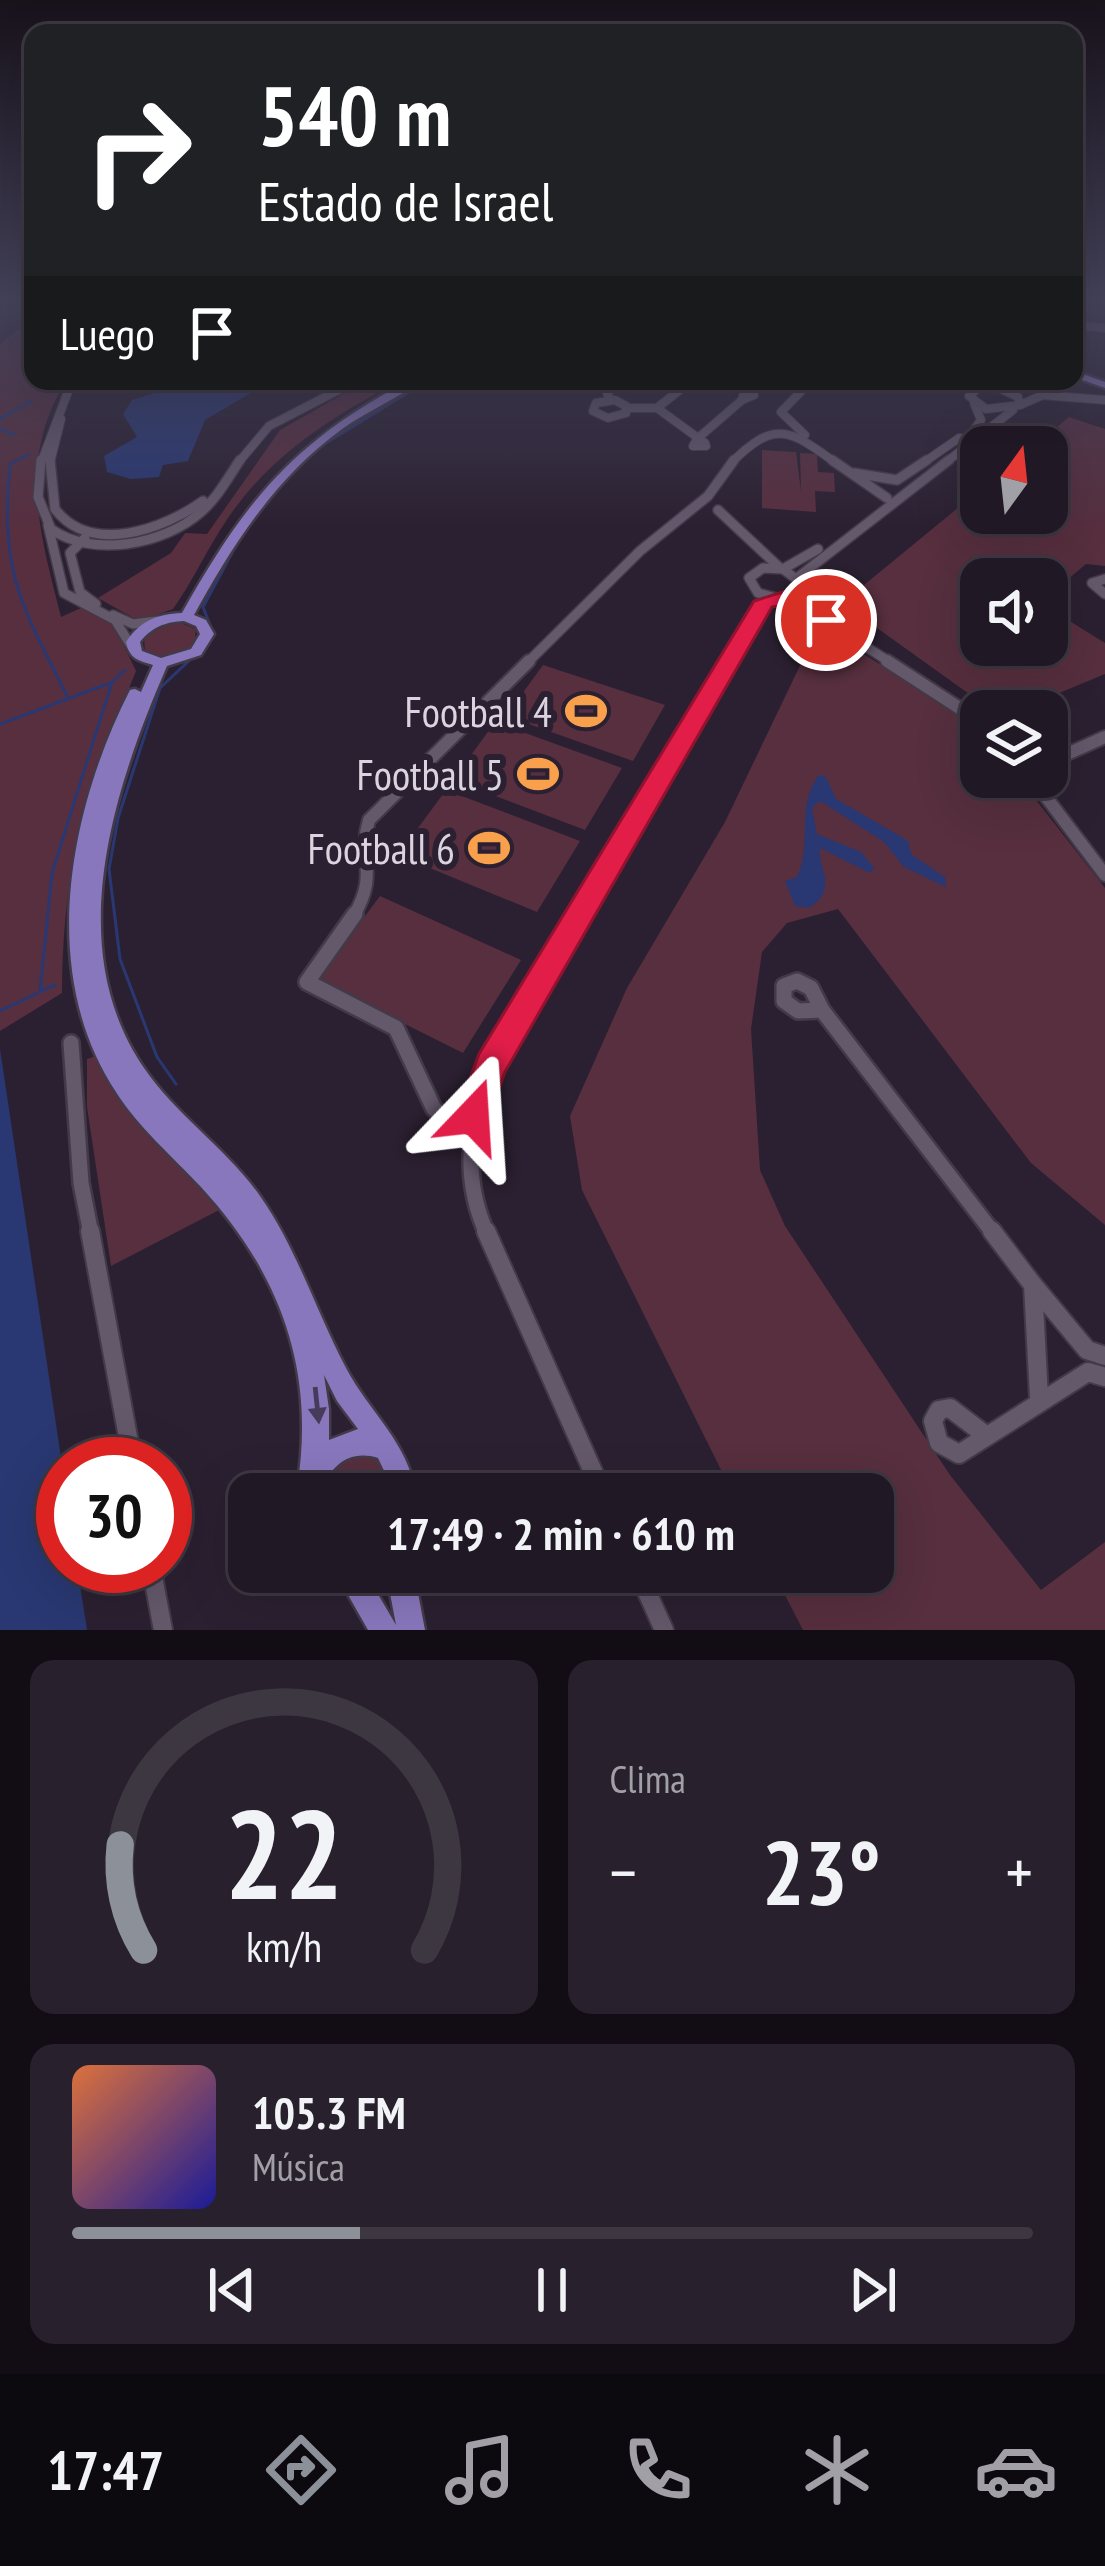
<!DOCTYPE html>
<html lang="es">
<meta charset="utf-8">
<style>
:root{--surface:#201825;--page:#28212d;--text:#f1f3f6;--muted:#a2a0a7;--line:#3d3742;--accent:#8c9099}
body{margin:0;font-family:"PT Sans Narrow",sans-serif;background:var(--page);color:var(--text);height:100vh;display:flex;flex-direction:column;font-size:45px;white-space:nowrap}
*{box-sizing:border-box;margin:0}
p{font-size:39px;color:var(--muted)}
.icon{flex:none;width:66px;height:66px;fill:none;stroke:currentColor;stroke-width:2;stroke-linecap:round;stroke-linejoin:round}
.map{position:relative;height:1630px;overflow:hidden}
.sheet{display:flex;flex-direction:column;gap:30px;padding:30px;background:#120d14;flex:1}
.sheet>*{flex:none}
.banner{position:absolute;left:24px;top:24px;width:1059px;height:366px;border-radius:24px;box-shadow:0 12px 48px #0002,0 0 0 3px var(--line);background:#202124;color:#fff;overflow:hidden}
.needle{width:78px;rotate:15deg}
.tools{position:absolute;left:960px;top:426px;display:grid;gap:24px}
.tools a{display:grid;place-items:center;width:108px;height:108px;border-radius:24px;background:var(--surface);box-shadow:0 12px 48px #0002,0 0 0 3px var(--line);font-size:60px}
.speed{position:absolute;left:36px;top:1437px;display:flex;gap:24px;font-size:60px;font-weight:700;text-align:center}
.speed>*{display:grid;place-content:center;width:156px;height:156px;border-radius:50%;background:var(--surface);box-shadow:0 12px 48px #0002,0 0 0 3px var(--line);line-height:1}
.speed .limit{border:18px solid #d22;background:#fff;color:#111}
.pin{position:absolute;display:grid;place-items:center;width:102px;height:102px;color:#fff;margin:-51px;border:6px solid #fff;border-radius:50%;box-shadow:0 3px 12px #0007}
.me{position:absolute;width:132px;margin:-66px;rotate:20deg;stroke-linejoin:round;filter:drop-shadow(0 0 9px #0008)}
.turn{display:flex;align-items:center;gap:42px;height:252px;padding:0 36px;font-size:54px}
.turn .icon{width:156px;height:156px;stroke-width:2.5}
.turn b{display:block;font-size:84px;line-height:102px}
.then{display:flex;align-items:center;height:114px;padding:0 36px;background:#0003;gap:24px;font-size:45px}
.big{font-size:90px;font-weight:600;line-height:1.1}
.sheet .tile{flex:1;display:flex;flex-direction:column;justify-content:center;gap:18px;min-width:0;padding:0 42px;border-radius:24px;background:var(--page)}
.sheet .dial{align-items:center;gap:0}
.dial svg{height:312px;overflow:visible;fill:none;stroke:var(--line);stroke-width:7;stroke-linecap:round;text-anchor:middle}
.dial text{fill:var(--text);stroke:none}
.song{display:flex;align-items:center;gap:36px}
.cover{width:144px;height:144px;border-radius:18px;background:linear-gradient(135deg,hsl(20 70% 55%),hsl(240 70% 35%))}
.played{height:12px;border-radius:6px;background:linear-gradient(90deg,var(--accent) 30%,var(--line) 30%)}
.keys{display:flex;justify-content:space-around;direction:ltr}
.heat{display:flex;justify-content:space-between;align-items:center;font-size:66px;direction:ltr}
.sheet .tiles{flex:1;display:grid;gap:30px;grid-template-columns:1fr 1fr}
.tile:last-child{grid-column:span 2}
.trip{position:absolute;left:228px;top:1473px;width:666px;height:120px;border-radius:24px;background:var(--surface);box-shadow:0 12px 48px #0002,0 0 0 3px var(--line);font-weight:600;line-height:120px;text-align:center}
.tab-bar{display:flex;height:192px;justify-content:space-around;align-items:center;background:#0d0a0f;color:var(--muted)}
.tab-bar .icon{width:84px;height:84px}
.tab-bar .selected{color:var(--accent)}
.tab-bar b{font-size:54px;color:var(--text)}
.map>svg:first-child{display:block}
</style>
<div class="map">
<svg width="1105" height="1630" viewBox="0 0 1105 1630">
<rect width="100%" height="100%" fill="#2b2031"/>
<g fill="#572f3f">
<path d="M33 318V381H66C17 460 40 533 61 617L81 608 113 623 136 671C87 791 63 860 62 993L0 1031V344Z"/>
<path d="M366 381H400C332 416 269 456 226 521 207 549 193 581 173 609L139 621 98 598 171 553 185 533 207 534 280 430Z"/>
<polygon points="1069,417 1105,429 1105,566 1086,564 1047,597 1047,579 981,579 981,645 1047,645 1047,607 1105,643 1105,674 1052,696 993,711 842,603 981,489 981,513 1047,513 1047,447 1033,447"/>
<polygon points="762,450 796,452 801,491 800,453 817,454 818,472 834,473 835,492 815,491 816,512 762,508"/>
<polygon points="176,621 196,629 194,646 169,657 145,653 144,636"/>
<polygon points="819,626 972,722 981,733 981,777 1018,777 1105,888 1105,1225 1031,1163 838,909 787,923 762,952 751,1029 760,1170 785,1226 950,1475 1041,1590 1105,1542 1105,1630 803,1630 773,1572 873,1572 873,1494 733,1494 582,1190 570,1116 627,988 725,822"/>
<polygon points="543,665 665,705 633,761 506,716"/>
<polygon points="495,722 622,768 585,830 453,780"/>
<polygon points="446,790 580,841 537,912 398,855"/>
<polygon points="380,896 521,960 463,1053 317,980"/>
<polygon points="96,1056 120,1093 223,1208 111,1266 87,1107 87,1059"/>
<path d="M350 1453C382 1455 385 1465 394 1494H319L328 1470Z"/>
</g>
<g fill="#293872">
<polygon points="168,381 271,381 205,420 188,461 163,465 159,477 131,479 107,472 104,456 137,437 123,414 132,400 158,392"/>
<path d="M819 775 826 777 836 799 907 840 912 855 945 877 946 887 904 867 884 842 820 801 812 808 817 834 861 852 874 868 870 873 820 848C818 871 839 889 809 908L795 906 785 881 797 877C813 844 795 805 819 775Z"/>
<polygon points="0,1049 63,1471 63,1566 77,1566 87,1630 0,1630"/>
</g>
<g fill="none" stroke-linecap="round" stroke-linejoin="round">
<g stroke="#293872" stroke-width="3">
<polyline points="0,419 31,401"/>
<polyline points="0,429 14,435"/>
<polyline points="321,446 427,381"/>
<path d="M29 454 10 464C0 574 20 602 67 696"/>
<polyline points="212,630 203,607 240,538"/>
<polyline points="0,724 110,683"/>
<polyline points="40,991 55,985"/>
<polyline points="0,1011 40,992 52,873 112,682 125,670"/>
<polyline points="176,1084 157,1057 120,959 109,869 118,818 160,688 211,640"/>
</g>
<g stroke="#433a48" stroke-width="10">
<g id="minor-far4">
<polyline points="1074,325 1105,328"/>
<polyline points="1022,384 1027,381"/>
<polygon points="978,388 999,388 1018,397 1020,405 986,409 969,396"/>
<polygon points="744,392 754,395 742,400"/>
<polyline points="1041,395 1105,400"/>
<polyline points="610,400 607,393 622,381"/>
<polygon points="615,400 626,406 626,413 608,418 593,411 596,403"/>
<polyline points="1020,405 1043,395"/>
<polyline points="628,408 657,408 705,443 706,446 693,446 697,439"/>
<polyline points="657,408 691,381"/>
<polyline points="805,435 781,412 811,381"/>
<polyline points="969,437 981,420 974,403"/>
<polyline points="697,439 742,400"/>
<polyline points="41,463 72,381"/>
<polyline points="50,463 61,419"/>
<polyline points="238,463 269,426 356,381"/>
<path d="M731 463C775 419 789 429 836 463"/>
<polyline points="923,463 959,438 978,439"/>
<polyline points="945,463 1013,410"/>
</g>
</g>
<g stroke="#433a48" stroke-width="12">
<g id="minor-far3">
<path d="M41 460 38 497 51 529C92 558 164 545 201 512 217 498 228 478 240 460"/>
<path d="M50 460 55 509C91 556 164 529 203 501"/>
<polyline points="832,460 887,498"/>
<polyline points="854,473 897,480 927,460"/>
<polyline points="718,510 780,568"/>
<polyline points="48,525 64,593 115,620 133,649"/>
<polyline points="85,538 70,553 80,592 96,604"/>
<polygon points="763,568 783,569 800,582 798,592 780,599 758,593 749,578"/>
<polyline points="783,569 818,549"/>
<polyline points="797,578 949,460"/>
<polyline points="1105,579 1092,583 1105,594"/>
<polyline points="799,589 838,629 893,664"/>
<polyline points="113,615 133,624 157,621"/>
<polyline points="526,664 640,551 708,496 734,460"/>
<polyline points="728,664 768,597"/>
</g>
</g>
<g stroke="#433a48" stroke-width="16">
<g id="minor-far2">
<polyline points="887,661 981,722"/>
<polyline points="1047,763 1105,737"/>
<polyline points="1031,777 1105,875"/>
<path d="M353 917C380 872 357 860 369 820L529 661"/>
<polyline points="578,917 730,661"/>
</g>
</g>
<g stroke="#433a48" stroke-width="20">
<g id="minor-far1">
<polyline points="355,914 307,982 396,1028 434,1109 471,1136"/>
<polygon points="797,981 811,988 822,1010 798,1011 784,1001 784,986"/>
<polyline points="822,1010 994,1234"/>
<polyline points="71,1043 81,1183 91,1234"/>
<path d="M487 1234C434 1117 522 1011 580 914"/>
</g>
</g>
<g stroke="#433a48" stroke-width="22">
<g id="minor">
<polyline points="90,1231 133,1464"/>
<polyline points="486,1231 603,1494"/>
<polyline points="992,1231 1033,1285 1039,1398"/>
<polyline points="1034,1286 1087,1350 1105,1356"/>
<polyline points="984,1434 950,1408 939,1410 933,1421 939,1443 959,1454 1088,1372 1105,1377"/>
<polyline points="151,1566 163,1630"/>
<polyline points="638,1572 664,1630"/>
</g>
</g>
<g stroke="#433a48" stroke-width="5">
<g id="major">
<polygon points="1074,371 1105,382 1105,388 1074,377"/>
<path d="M408 381H421C397 399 367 411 342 429 276 477 233 544 194 615L206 620 214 634 201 655 167 666C114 788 61 947 144 1068 177 1116 227 1149 260 1196 297 1249 316 1311 346 1368 369 1412 408 1442 416 1494H390L387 1477 378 1458C349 1449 329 1466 321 1494H299L297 1488C316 1371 281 1274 201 1187 172 1156 139 1128 116 1092 37 973 69 810 130 690L135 689 141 692 153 665C137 660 130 659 126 642 140 621 157 614 182 613 245 501 293 442 408 381ZM184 621 196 626 200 634 191 649 161 658 142 651 140 642C152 627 165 622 184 621ZM324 1375 337 1401 358 1429 329 1440V1409Z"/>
<polygon points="335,1572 365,1572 396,1625 386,1572 414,1572 425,1630 368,1630"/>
</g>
</g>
<use href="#minor-far4" stroke="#64586b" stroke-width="8"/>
<use href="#minor-far3" stroke="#64586b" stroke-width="9"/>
<use href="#minor-far2" stroke="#64586b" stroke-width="12"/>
<use href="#minor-far1" stroke="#64586b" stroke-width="15"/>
<use href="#minor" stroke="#64586b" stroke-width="18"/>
<use href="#major" fill="#8977bd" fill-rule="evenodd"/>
</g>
<defs><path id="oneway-solid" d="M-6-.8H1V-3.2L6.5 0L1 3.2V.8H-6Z" transform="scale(3)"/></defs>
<use fill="#473a5b" href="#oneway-solid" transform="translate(317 1405) rotate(84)"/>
<linearGradient id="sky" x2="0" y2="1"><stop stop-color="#18121b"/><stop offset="0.57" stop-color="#44425a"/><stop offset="1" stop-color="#44425a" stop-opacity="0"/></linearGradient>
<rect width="1105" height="528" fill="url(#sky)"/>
<polygon fill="#e11d48" stroke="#92132f" stroke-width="3" points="789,590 837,620 826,627 785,605 772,607 505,1072 485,1128 473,1133 461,1128 456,1116 479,1054 754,601"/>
<defs>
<g id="stadium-bare" transform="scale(3.24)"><path d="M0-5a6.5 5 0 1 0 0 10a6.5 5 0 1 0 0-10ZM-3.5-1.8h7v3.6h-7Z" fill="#f9a04d" stroke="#2b2031" stroke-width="2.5" paint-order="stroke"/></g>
</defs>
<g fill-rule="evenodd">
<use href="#stadium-bare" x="586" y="711"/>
<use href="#stadium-bare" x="538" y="774"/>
<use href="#stadium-bare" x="489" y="848"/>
</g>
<g text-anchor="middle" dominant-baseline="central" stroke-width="12" stroke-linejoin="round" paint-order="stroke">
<g font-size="42" fill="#dbd4df" stroke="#2b2031" text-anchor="end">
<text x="552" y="711">Football 4</text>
<text x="504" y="774">Football 5</text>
<text x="455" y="848">Football 6</text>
</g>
</g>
</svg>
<div class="tools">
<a><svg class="needle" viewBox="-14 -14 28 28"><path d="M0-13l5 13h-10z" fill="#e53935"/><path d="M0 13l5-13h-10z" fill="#a2a0a7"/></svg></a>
<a><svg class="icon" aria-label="sound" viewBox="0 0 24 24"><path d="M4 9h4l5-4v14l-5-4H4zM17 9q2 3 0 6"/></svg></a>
<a><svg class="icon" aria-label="layers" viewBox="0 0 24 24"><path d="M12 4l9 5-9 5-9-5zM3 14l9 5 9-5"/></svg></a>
</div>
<div class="speed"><div class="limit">30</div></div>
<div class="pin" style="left:826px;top:620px;background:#d93025"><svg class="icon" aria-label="arrive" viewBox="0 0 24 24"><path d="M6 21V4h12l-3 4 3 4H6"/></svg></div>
<svg class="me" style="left:473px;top:1116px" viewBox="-20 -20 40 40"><path d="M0-17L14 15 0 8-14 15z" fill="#e11d48" stroke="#fff" stroke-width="4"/></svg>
<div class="trip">17:49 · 2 min · 610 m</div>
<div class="banner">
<div class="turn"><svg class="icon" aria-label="right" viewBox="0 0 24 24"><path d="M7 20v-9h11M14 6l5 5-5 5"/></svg><div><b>540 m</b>Estado de Israel</div></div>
<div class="then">Luego<svg class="icon" aria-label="arrive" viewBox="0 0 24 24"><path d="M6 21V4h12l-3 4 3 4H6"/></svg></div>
</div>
</div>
<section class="sheet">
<div class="tiles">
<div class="tile dial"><svg viewBox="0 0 100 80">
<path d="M14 69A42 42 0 1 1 86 69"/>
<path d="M14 69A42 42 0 0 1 8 42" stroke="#8c9099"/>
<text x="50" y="56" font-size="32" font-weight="700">22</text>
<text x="50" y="72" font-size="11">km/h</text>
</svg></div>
<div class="tile"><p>Clima</p>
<div class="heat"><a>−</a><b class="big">23°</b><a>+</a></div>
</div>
<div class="tile">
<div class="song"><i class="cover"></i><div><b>105.3 FM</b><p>Música</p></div></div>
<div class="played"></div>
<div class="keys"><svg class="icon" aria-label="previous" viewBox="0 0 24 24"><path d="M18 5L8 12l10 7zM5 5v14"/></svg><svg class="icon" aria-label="pause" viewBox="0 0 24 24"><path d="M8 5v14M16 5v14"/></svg><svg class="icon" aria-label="next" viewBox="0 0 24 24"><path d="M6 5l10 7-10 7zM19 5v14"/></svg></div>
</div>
</div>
</section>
<nav class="tab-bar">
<b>17:47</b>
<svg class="icon selected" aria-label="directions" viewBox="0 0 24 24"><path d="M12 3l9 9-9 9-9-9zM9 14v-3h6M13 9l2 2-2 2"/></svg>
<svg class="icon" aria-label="music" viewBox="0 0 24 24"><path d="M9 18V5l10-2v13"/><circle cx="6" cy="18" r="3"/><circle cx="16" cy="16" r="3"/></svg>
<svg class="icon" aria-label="phone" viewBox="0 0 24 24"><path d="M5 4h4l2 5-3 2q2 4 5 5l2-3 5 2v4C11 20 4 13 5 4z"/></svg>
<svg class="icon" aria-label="climate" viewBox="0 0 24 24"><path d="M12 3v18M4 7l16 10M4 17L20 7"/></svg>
<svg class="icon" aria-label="car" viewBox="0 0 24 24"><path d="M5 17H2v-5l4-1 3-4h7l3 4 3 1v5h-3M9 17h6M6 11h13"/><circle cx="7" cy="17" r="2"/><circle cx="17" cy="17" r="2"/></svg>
</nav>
